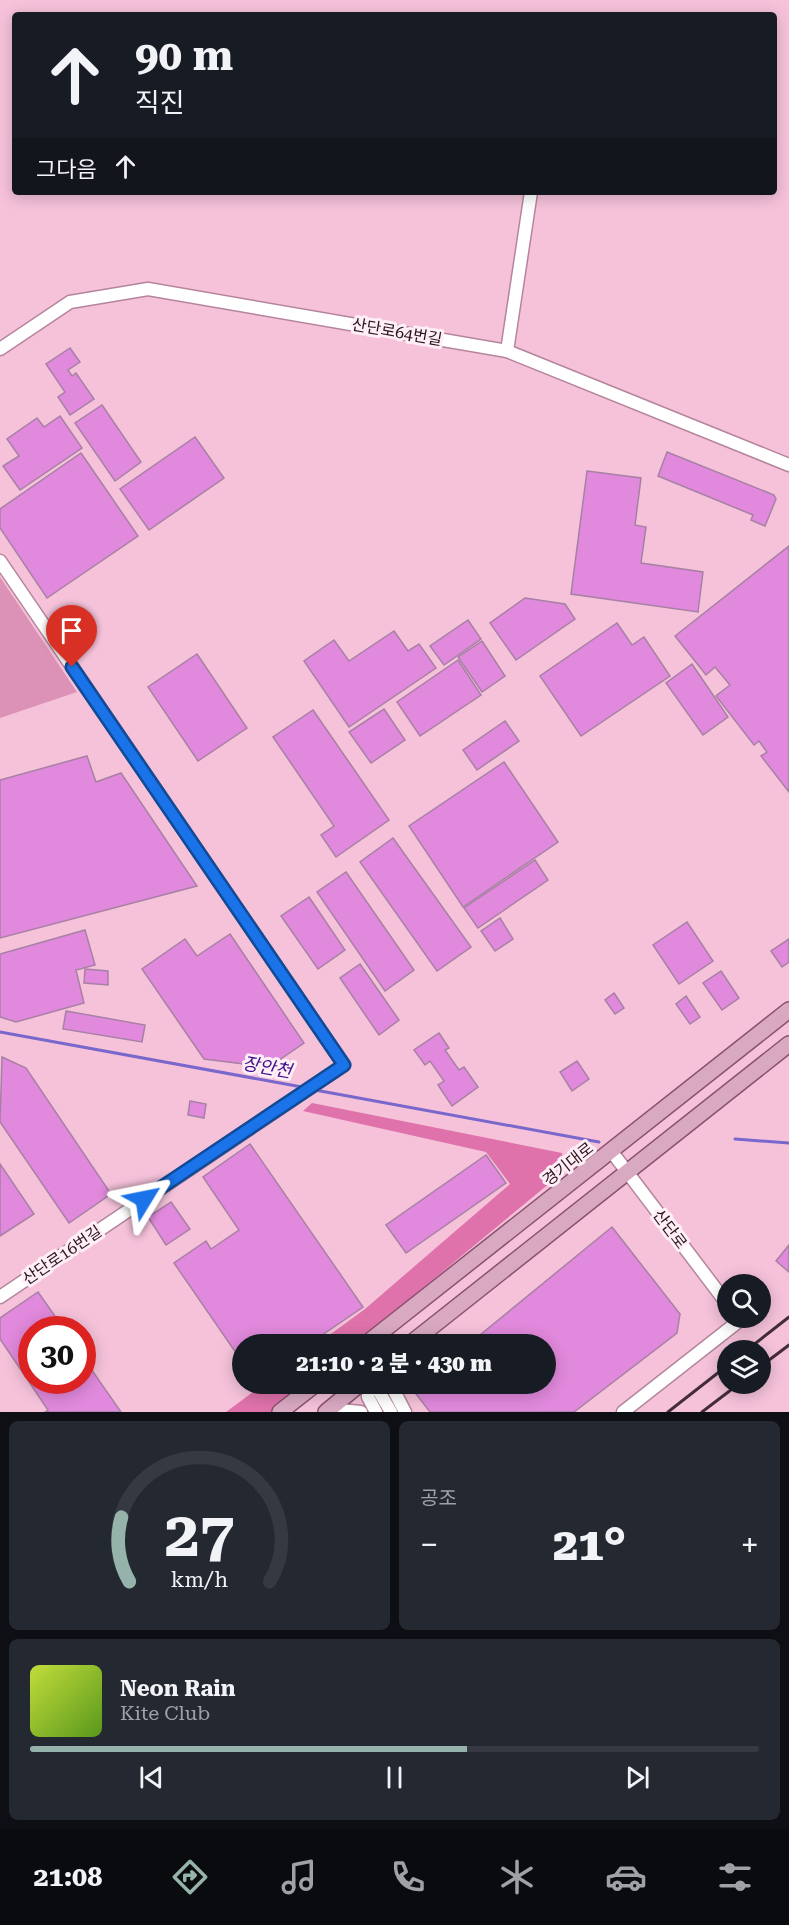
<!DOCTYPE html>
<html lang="ko">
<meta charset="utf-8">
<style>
:root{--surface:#171b24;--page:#242831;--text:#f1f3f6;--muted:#9ea1a6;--line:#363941;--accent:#96b3ab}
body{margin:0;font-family:"Roboto Serif","Noto Sans KR",serif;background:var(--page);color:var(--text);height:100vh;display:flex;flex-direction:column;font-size:22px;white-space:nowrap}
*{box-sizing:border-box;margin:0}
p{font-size:20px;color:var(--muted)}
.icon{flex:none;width:33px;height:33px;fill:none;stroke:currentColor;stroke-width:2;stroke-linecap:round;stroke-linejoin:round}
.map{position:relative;height:1412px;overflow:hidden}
.details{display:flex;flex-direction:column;gap:9px;padding:9px;background:#0d0f14;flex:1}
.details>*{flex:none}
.guide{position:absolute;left:12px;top:12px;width:765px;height:183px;border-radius:6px;box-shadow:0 3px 15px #0003;background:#171b24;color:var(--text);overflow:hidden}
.fabs{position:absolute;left:717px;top:1274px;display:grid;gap:12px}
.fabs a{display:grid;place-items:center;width:54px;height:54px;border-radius:50%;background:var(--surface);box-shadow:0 3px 15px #0003;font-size:30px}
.speed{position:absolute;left:18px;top:1316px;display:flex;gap:12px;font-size:30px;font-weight:700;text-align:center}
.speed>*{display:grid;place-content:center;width:78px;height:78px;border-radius:50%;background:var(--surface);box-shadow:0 3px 15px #0003;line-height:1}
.speed .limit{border:9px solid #d22;background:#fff;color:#111}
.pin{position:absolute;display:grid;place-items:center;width:51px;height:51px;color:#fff;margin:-62px -26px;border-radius:50% 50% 50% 0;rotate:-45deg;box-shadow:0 0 6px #0007}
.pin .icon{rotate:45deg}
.me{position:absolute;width:66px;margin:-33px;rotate:55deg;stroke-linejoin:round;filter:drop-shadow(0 0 4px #0008)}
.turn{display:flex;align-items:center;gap:21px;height:126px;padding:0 24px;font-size:27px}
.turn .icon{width:78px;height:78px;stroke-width:2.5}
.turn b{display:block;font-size:42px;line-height:51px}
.then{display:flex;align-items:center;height:57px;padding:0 24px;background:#0003;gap:12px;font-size:22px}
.big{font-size:45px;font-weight:800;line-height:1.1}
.details .card{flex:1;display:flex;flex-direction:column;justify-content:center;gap:9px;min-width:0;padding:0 21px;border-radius:9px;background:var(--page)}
.details .dial{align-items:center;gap:0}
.dial svg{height:156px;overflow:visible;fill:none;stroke:var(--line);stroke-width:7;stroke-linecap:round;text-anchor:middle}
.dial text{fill:var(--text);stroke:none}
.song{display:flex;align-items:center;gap:18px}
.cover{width:72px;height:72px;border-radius:9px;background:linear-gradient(135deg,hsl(70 70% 55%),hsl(90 70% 35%))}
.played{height:6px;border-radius:3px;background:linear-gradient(90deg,var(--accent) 60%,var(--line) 60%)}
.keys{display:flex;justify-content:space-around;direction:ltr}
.heat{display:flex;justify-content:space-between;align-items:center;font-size:33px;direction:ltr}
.details .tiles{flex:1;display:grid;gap:9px;grid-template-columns:1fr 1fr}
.card:last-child{grid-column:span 2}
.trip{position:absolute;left:232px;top:1334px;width:324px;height:60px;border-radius:30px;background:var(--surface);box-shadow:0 3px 15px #0003;font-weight:800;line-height:60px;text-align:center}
.tabs{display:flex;height:96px;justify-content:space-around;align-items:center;background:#090b0e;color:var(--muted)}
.tabs .icon{width:42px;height:42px}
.tabs .selected{color:var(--accent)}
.tabs b{font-size:27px;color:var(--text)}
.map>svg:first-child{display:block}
</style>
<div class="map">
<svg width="789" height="1412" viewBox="0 0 789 1412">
<rect width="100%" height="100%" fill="#f5c2da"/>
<polygon fill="#dc92b6" points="0,577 77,692 0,718"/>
<g fill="#df72ab">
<polygon points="312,1103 562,1153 562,1173 355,1344 317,1344 365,1309 510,1184 486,1152 303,1111"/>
<polygon points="265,1383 308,1383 272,1412 226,1412"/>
</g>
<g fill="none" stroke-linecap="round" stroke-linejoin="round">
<g stroke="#7967cc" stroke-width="3">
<polyline points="0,1032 302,1087"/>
<polyline points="315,1090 599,1142"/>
<polyline points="735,1139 789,1143"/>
</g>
</g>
<g fill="#e189dc" stroke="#a781a4" stroke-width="1.5">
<polygon points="70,348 80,362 68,370 72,376 76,373 94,399 70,415 58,397 65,392 46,364"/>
<polygon points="102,405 141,462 115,481 75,423"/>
<polygon points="60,416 82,448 20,490 3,466 19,456 7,439 37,418 44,427"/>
<polygon points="195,437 224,478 149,530 120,489"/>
<polygon points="667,452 774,495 776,499 765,526 751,520 753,515 658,476"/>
<polygon points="81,453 138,536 47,598 0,528 0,509"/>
<polygon points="587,471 641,478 635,525 646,527 641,563 703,572 698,612 571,594"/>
<polygon points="789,546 789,792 761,756 767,752 759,741 754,745 716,696 730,685 715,667 706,675 675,636"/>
<polygon points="525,598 565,604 575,619 516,660 490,623"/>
<polygon points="468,620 481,639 444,665 430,646"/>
<polygon points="617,623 632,645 644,637 670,676 581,736 540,676"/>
<polygon points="394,631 408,651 419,644 436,668 349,727 304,661 334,640 349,661"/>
<polygon points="482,641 505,676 482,692 458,657"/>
<polygon points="197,654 247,728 198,761 148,687"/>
<polygon points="458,660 481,695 420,736 397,702"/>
<polygon points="692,664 728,717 703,735 666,683"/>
<polygon points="384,709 405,740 371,763 349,732"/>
<polygon points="313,710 389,820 336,857 321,835 334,826 273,737"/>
<polygon points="505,721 519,741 477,770 463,750"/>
<polygon points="87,756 96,782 121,773 197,886 0,938 0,780"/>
<polygon points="504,762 558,842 463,907 409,826"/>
<polygon points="393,838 471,947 437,971 360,862"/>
<polygon points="535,860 548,880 478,928 464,908"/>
<polygon points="346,872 414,970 385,991 317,892"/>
<polygon points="309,897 345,950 318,969 281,916"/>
<polygon points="500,918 513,939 495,951 481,931"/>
<polygon points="687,922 713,961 679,984 653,945"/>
<polygon points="85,930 95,965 76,970 84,1003 16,1022 0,1017 0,954"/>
<polygon points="230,934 304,1043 269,1067 204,1059 142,969 185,939 197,956"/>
<polygon points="789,939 789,962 782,967 771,951"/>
<polygon points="360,964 399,1020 379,1035 340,978"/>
<polygon points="85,969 108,971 108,985 84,983"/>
<polygon points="721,971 739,998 722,1010 703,983"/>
<polygon points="614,993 624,1008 615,1014 605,1000"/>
<polygon points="686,996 700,1017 690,1024 676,1004"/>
<polygon points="66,1011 145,1025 142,1042 63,1029"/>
<polygon points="439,1033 449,1048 445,1050 459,1070 464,1067 478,1087 452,1106 438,1085 444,1081 430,1061 425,1065 414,1050"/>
<polygon points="2,1057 26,1068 111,1194 69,1223 0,1122"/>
<polygon points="577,1061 589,1079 572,1091 560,1072"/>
<polygon points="190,1101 206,1104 204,1118 188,1115"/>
<polygon points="250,1144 363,1307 309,1344 243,1344 243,1363 174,1263 206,1241 211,1249 239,1230 203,1177"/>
<polygon points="486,1155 506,1183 406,1253 386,1225"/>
<polygon points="0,1164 34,1214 0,1236"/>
<polygon points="171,1202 190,1229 166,1245 148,1217"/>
<polygon points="612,1227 680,1314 677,1333 574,1412 430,1412 413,1390 421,1383 546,1383 546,1344 469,1344"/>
<polygon points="789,1245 789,1272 776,1261"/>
<polygon points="38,1292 64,1329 32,1329 32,1380 82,1380 82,1356 121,1412 45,1412 48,1410 0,1339 0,1318"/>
</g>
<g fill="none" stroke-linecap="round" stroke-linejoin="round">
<g stroke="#b5859c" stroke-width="15">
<g id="minor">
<polyline points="0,349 70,302 148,289 507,351 789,465"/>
<polyline points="507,351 531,192"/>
<polyline points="0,561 344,1065 0,1297"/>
<polyline points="612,1152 728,1305"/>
<polyline points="369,1383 368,1397 376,1412"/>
<polyline points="374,1383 391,1412"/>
<polyline points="390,1383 405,1412"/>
<polyline points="330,1409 361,1412"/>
<polyline points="623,1412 739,1321 736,1317"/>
</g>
</g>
<g stroke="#8a506e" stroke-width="18">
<g id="major">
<polyline points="366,1344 789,1010"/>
<polyline points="410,1344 789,1044"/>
<polyline points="280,1412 317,1383"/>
<polyline points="326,1412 361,1383"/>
</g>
</g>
<use href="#minor" stroke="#fff" stroke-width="12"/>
<use href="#major" stroke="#d9a9c2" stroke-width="15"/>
<g stroke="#442d39" stroke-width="3">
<polyline points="747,1350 789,1317"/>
<polyline points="760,1367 789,1345"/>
<polyline points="668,1412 728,1365"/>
<polyline points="702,1412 740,1383"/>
</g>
</g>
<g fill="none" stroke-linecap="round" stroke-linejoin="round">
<g stroke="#114b97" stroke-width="15">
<polyline id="route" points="72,667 344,1065 144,1199"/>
</g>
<use href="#route" stroke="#1a73e8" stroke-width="10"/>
</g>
<g text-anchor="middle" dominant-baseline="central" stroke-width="6" stroke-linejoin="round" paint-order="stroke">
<g font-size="16" fill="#27151e" stroke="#ffeef6">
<text transform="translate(397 332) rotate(10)">산단로64번길</text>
<text transform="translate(568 1164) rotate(-38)">경기대로</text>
<text transform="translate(670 1229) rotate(53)">산단로</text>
<text transform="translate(62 1255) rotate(-34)">산단로16번길</text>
</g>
<g font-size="18" font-style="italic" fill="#3d108d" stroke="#ffeef6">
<text transform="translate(267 1067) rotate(10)">장안천</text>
</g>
</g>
</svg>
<div class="fabs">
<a><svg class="icon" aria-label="search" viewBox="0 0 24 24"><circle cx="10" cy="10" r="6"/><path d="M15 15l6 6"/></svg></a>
<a><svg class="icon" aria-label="layers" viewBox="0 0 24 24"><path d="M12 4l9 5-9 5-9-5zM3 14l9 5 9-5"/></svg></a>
</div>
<div class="speed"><div class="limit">30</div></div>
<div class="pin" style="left:72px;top:667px;background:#d93025"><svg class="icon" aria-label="arrive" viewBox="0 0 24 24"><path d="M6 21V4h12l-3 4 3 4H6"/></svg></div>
<svg class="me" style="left:144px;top:1199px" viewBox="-20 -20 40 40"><path d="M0-17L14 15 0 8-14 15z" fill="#1a73e8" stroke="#fff" stroke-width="4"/></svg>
<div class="trip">21:10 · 2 분 · 430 m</div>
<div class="guide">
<div class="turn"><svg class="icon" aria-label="ahead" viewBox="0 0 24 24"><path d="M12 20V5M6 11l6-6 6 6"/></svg><div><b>90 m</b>직진</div></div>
<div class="then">그다음<svg class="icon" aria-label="ahead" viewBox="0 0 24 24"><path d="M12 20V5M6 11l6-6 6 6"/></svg></div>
</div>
</div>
<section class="details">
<div class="tiles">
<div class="card dial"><svg viewBox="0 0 100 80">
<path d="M14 69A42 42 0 1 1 86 69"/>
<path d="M14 69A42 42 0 0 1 10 36" stroke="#96b3ab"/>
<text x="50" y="56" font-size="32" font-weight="700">27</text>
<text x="50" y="72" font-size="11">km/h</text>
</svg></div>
<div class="card"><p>공조</p>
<div class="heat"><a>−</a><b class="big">21°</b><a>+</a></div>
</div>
<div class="card">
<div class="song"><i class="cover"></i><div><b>Neon Rain</b><p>Kite Club</p></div></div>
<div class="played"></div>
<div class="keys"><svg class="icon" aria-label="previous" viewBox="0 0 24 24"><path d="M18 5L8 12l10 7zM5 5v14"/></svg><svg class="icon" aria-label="pause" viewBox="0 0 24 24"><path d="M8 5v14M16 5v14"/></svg><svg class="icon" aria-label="next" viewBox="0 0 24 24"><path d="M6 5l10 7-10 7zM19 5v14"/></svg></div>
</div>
</div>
</section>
<nav class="tabs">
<b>21:08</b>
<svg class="icon selected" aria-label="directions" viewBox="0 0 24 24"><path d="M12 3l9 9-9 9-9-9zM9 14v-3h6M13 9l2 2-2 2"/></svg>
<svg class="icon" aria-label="music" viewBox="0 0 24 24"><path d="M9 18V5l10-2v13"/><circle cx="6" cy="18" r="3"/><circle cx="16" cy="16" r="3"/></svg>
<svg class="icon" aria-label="phone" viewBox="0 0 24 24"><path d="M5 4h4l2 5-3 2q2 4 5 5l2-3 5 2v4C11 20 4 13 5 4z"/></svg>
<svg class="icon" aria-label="climate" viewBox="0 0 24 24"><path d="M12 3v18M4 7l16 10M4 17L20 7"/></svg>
<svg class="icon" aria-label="car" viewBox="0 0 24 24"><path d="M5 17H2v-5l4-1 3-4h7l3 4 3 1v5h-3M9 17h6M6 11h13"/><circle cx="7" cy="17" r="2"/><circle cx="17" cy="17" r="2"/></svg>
<svg class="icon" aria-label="filters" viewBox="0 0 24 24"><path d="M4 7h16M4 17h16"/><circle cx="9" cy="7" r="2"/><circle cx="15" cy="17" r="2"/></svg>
</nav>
